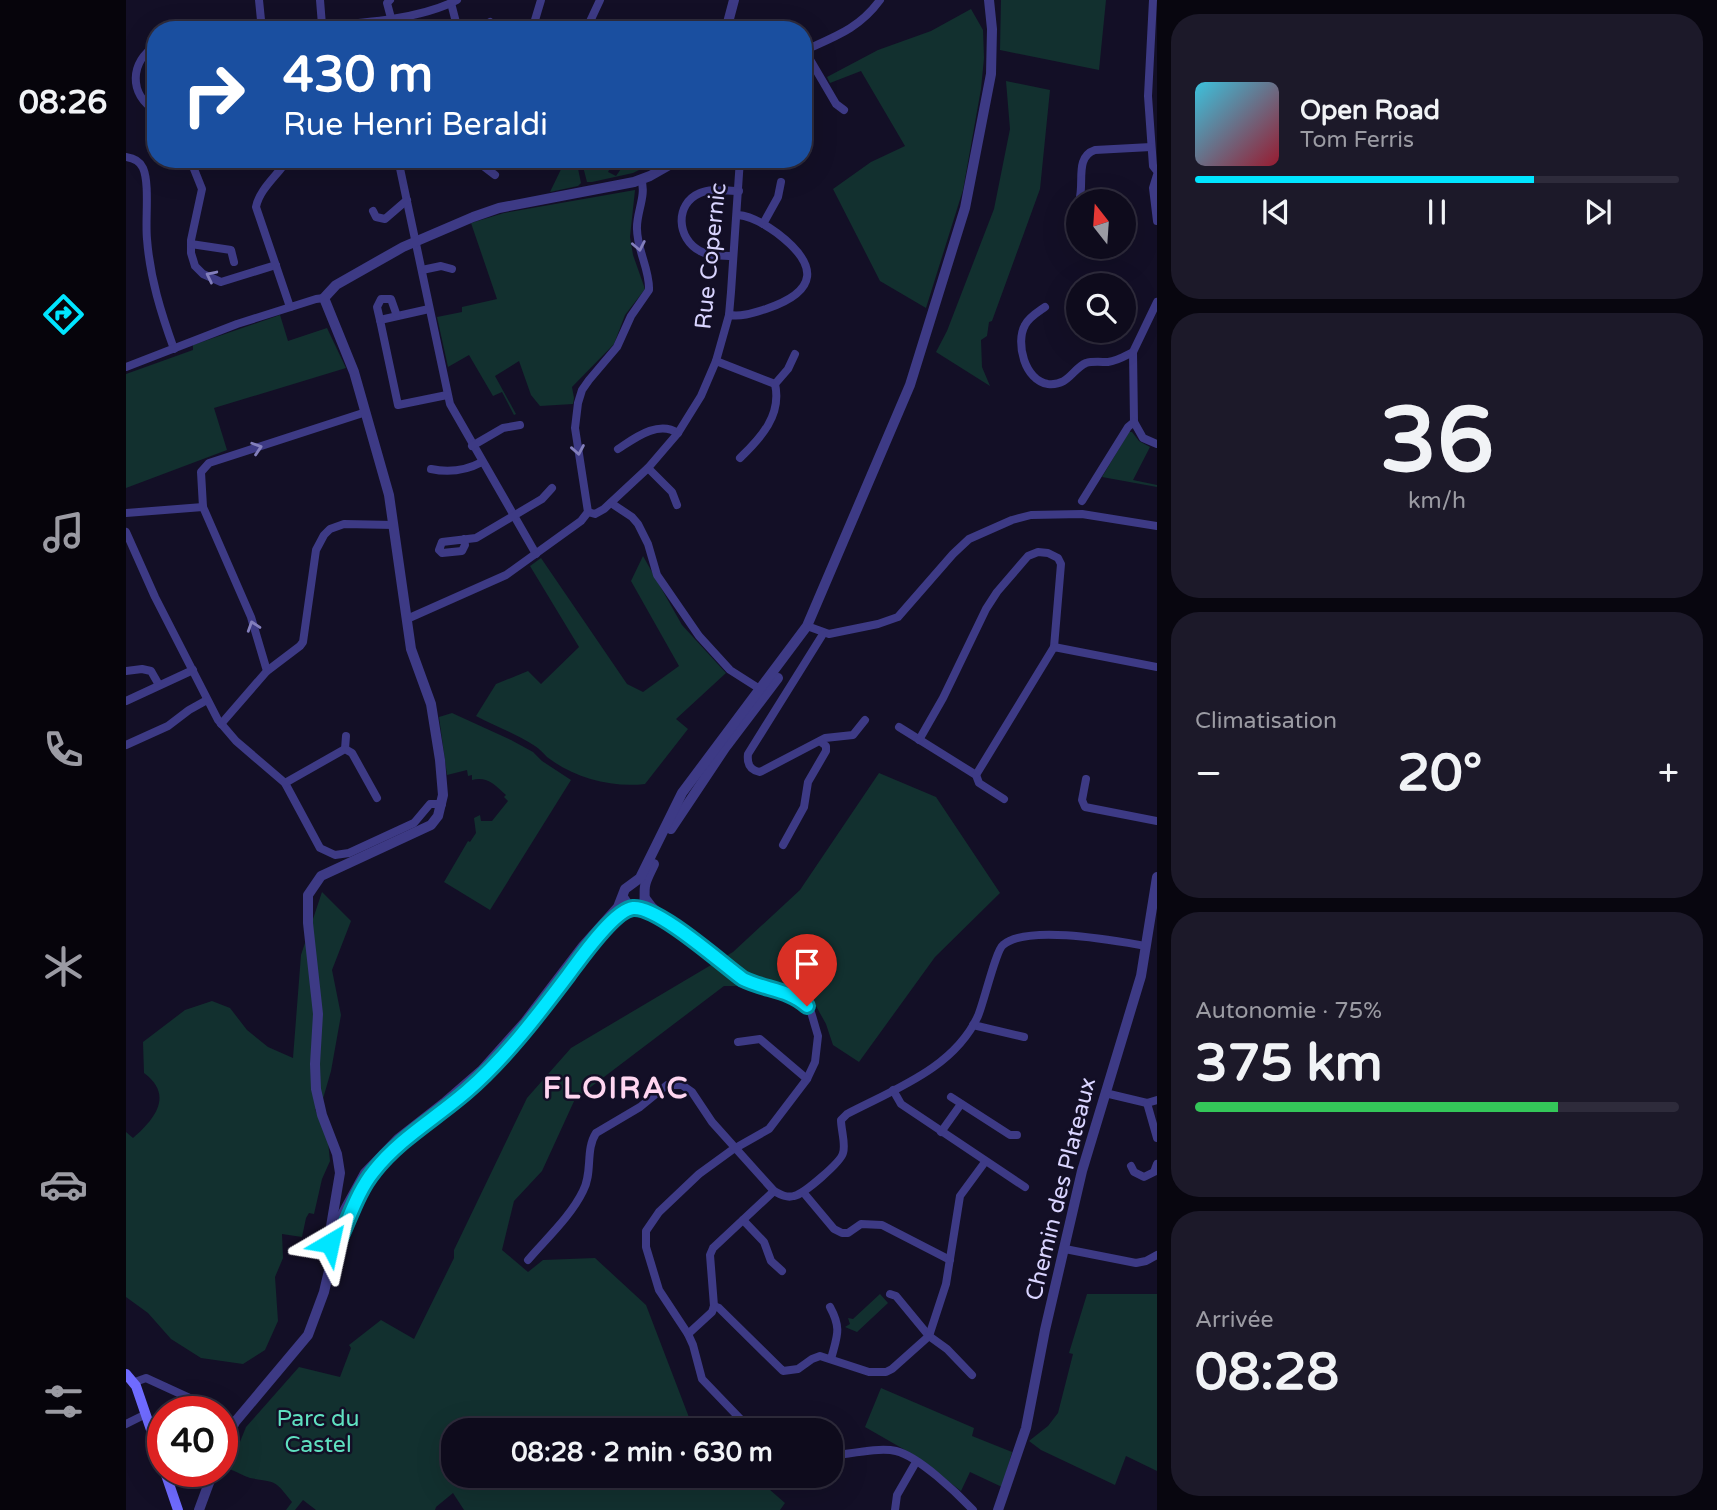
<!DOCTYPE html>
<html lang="fr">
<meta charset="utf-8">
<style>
:root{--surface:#0e0b1c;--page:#1c1929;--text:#f1f3f6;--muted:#9b9ba3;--line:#2e2b3b;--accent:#00e5ff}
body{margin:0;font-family:"Varela Round",sans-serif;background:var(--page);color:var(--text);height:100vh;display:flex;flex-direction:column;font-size:26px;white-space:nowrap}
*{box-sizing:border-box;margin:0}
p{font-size:23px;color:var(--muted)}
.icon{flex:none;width:38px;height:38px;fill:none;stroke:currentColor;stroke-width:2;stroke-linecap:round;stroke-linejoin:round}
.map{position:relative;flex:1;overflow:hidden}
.panel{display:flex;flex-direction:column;gap:14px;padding:14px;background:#08060f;width:560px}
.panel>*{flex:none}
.hud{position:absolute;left:21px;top:21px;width:665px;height:147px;border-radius:28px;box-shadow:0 7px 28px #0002,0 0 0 2px var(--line);background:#1a4fa0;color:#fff;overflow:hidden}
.needle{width:46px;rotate:343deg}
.fabs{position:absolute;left:940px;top:189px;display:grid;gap:14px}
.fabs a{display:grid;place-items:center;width:70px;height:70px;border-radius:50%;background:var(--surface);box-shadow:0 7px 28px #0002,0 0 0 2px var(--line);font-size:35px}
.speed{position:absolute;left:21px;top:1396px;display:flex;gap:14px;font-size:35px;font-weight:700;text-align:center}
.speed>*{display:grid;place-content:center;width:91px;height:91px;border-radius:50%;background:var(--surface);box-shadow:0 7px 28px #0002,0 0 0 2px var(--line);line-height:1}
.speed .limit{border:10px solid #d22;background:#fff;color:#111}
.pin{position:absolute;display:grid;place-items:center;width:60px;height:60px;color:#fff;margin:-72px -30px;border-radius:50% 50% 50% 0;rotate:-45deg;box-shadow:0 0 7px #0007}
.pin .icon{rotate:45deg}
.me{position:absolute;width:77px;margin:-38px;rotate:36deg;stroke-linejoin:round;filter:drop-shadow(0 0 5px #0008)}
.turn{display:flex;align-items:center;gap:24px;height:147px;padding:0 21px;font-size:32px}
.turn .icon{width:91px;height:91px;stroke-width:2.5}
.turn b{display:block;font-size:49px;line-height:60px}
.big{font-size:52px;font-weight:800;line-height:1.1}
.panel .card{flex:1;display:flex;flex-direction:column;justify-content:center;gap:10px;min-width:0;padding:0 24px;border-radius:28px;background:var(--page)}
.panel .dial{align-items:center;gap:0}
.dial b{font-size:91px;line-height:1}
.song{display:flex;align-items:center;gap:21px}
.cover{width:84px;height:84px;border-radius:10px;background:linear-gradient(135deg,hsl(190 70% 55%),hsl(350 70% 35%))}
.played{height:7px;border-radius:4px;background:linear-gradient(90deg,var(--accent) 70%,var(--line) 70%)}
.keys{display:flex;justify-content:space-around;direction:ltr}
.heat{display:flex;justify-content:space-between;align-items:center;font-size:38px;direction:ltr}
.charge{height:10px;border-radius:5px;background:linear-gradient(90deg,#34c759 75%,var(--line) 0)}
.trip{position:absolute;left:315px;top:1418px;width:402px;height:70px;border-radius:28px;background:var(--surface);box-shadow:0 7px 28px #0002,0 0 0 2px var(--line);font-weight:800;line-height:70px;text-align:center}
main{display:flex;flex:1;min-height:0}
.tabs{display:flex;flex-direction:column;width:126px;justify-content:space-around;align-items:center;background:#06040b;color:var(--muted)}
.tabs .icon{width:49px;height:49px}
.tabs .active{color:var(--accent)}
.tabs b{font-size:32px;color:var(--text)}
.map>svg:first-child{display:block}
</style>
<main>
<nav class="tabs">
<b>08:26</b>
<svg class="icon active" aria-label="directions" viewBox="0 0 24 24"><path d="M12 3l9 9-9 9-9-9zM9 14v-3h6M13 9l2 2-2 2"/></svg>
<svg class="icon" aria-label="music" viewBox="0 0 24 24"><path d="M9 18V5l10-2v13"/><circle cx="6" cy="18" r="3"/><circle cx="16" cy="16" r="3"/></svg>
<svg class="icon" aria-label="phone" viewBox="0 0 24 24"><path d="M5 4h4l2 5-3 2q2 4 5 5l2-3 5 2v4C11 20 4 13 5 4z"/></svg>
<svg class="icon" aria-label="climate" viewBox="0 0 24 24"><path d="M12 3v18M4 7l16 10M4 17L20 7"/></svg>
<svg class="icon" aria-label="car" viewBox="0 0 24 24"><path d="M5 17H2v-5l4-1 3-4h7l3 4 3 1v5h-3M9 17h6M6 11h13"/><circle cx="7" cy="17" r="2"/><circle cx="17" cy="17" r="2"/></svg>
<svg class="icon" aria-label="filters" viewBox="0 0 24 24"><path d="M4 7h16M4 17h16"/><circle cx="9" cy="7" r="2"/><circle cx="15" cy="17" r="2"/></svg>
</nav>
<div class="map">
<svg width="1031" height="1510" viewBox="0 0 1031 1510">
<rect width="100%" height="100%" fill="#130f26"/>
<g fill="#12302f">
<polygon points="875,0 980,0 973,70 874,50"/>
<polygon points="845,9 857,30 858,58 855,89 837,190 800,308 754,281 707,189 745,162 779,146 735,71 704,83 701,77 752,50 805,31"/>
<polygon points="880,81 924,90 914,189 866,321 863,322 861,336 855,340 856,367 864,386 810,352 821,331 868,209 884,129"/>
<polygon points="440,159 450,159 455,183 452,186 424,192"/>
<polygon points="455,159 484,159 481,164 485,166 482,172 490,176 502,159 535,159 507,173 466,182 461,182"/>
<polygon points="509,190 504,237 507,255 519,289 499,315 488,344 446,387 448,398 447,404 414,406 405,395 393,361 369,376 390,414 388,415 376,392 367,396 343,355 322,367 311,317 336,312 336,307 371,299 345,223 378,213"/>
<polygon points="154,315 162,341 201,328 220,368 88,408 101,450 0,488 0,374 67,350 67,345"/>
<polygon points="1003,432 1006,432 1013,441 1024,447 1007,480 1031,485 1031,487 976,477"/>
<path d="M517 556 556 625 600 673 550 719 562 729 519 784C486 788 448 778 421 757 417 753 414 749 409 746 391 734 369 726 350 716L370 684 402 671 415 684 453 647 404 566 415 558 501 684 517 692 553 666 505 581Z"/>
<path d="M326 713 385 740 407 752 416 761 445 780 364 910 318 882 342 841 344 842 350 833 348 818 354 815 355 821H366L382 801 378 797 380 795C369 785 361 776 346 780V775L342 776 341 770 321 775 313 717Z"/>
<path d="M753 773 810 797 874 893 809 957 733 1062 707 1045 700 1024 685 997 652 986H598L449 1099 416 1171 388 1201 376 1250 402 1272 417 1260 469 1258 520 1305 564 1420 575 1430H327V1475H627L659 1503 654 1510H338L327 1493 310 1507 309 1510H190L177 1500 169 1510H160L166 1502C148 1479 151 1483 124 1478 117 1476 110 1471 103 1469L120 1427 173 1367 214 1377 225 1348 223 1345 255 1320 288 1339 328 1258V1250L401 1098 445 1048 607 952 674 890Z"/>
<path d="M196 892 225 921 206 970 215 1015 205 1071 194 1109H189L202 1141 204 1161 196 1179 188 1214 183 1213 180 1218 176 1237 156 1234 157 1258 149 1277 152 1321 139 1350 117 1364 75 1358 45 1339 22 1313 0 1297V1132L7 1138C29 1119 48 1095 18 1073L17 1042 59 1010 86 1001 104 1008 121 1030 142 1047 167 1058 175 955Z"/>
<polygon points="754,1294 762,1303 731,1332 719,1327 724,1324 722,1318 727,1319"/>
<polygon points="961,1294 1031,1294 1031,1471 1000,1456 989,1485 915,1450 903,1441 922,1426 932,1413 946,1358 947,1354 943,1353"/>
<polygon points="755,1388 848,1428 846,1436 886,1452 876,1487 844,1472 835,1491 786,1454 739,1427"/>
</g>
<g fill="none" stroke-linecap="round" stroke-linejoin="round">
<g stroke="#3d3a85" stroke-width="8">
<polyline points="133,0 136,30"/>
<polyline points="194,0 196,25"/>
<polyline points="264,0 261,3 265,18"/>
<polyline points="1027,0 1022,96 1027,166 1031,171"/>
<polyline points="325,3 332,30"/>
<path d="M154 30C206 24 286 24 331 0"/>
<polyline points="352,30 364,22"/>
<polyline points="406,30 415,0"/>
<polyline points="460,30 474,0"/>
<path d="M30 45C4 62 2 94 30 111"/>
<path d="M677 51C708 37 733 29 754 0"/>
<polyline points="679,51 710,104 718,110"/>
<path d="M0 157C7 158 14 161 17 168 24 184 19 220 21 239 24 278 35 313 48 349"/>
<polyline points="64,159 76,189 65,240 65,253 69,266 77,274 95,282 150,265"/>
<path d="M157 159V166C148 178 133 191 130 207L164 307"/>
<polyline points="272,159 324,404 410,554"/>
<polyline points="348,159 369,175"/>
<polyline points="67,165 81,160 94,159"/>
<polyline points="1031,175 1027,188 1031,221"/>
<path d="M953 201C959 184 948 157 969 150L1025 147"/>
<polyline points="247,211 250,217 259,219 281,200"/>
<polyline points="947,213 952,203"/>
<polyline points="637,224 652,197 655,182"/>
<polyline points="65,244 105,250 108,262"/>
<path d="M607 256C597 255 584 257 574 251 551 239 548 204 574 193 585 188 600 191 613 191"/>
<polyline points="296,270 315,266 326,269"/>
<polyline points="1031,302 1007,352 1008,422 1017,438 1031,444"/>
<path d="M919 307C912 312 903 317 899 325 889 343 899 381 922 384 943 386 946 369 960 363 966 361 975 362 982 362 991 361 999 356 1007 352"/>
<polyline points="303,309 254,320 272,405 321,395"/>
<path d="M603 315C616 317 627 313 640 309 693 291 693 265 651 233 640 225 626 216 612 215"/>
<polyline points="254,320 251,307 255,299 265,299 271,316"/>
<polyline points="590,361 649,384 662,369 669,354"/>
<polyline points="0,367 111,324 190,299 198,298"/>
<polyline points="346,446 377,428 394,425"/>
<path d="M492 449C509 438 532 420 552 433"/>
<path d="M614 458C635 438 656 415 649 384"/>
<polyline points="522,468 546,492 551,505"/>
<path d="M305 469C323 473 339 471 356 462"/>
<polyline points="956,501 1002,427 1008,422"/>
<polyline points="485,503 506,517 512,524 522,544 531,575 573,636 604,670 637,691"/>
<polyline points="462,512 469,514 478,509 522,468 552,433 575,396 590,361 603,315 605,292 614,159"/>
<polyline points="0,513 77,507"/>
<polyline points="0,532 29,597 92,720 110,741 159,783 194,848 209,855 223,853 288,823 304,804 316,804"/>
<polyline points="338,539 339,545 336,551 316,553 313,550 316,542 350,538 416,499 426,488"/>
<path d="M281 619 380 575 455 521 462 512 449 428 452 403 456 390 463 380 491 347 505 316 523 290C524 270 511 250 511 229 510 213 521 195 515 179"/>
<polyline points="681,626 703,634 752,624 772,617 827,554 843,539 886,520 905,515 956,514 1031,526"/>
<path d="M697 634 622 754C621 763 623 770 634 772L699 738 727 735 739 720"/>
<polyline points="0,671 16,669 25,671 33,685"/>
<polyline points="141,671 174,646 177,642 190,550 198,535 204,529 218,524 268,525"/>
<polyline points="0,701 67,670"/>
<polyline points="95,724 141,671 125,617 77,507 75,472 83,463 240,412"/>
<polyline points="773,727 850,775 853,783 878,799"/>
<polyline points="793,740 817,698 860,609 871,592 902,556 912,552 922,553 932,558 935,564 928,647"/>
<polyline points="0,745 42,726 63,710 81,700"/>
<polyline points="219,749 220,736"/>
<polyline points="850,775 928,647 1031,667"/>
<polyline points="960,779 956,800 959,807 1031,821"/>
<polyline points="159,783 219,749 226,753 251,798"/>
<polyline points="657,845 678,807 682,782 700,751 700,746 695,742"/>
<polyline points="520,898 526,906 545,924 617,979 672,997 685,1012 692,1036 689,1062 681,1079 643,1129 606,1150 573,1174 533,1212 520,1231 520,1247 533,1290 562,1334 567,1345 576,1379 625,1430"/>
<polyline points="847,1025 898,1037"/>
<polyline points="612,1042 634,1039 681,1079"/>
<polyline points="767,1090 775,1104 899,1187"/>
<polyline points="979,1093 1021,1103 1031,1100"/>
<polyline points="825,1097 884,1135 891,1135"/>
<polyline points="1021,1103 1031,1138"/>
<polyline points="815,1132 835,1104"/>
<polyline points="1005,1166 1008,1172 1018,1177 1028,1172 1031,1164"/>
<polyline points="677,1192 708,1229 716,1233 722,1233 735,1224 756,1225 824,1260"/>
<polyline points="617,1220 638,1242 645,1261 656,1271"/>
<polyline points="939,1249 1010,1263 1020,1261 1031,1255"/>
<path d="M402 1260C420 1239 445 1216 457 1191 467 1173 459 1150 470 1133L514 1107 541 1085H556L566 1092 586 1122 648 1191C655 1195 661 1198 668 1196 678 1194 715 1162 717 1153 720 1144 715 1130 715 1120L721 1114C769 1089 828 1068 852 1016 858 1002 870 950 877 945 901 924 990 941 1020 946"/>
<polyline points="764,1294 770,1296 803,1336 821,1349 846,1375"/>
<polyline points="588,1306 593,1308 657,1371 672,1369 686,1359 694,1356 743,1372 760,1372 766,1369 803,1336 820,1284 834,1196 859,1162"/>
<path d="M704 1307C716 1329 711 1336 705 1359"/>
<polyline points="562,1334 586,1312 588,1306 584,1255 587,1248 648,1191"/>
<polyline points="9,1382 20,1378 94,1412"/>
<polyline points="0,1424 20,1414"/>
<path d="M705 1456C724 1454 753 1447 770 1451 792 1456 831 1493 847 1510"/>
<polyline points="769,1510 771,1495 790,1462"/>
</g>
<g stroke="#3d3a85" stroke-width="10">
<polyline points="600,30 608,0"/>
<polyline points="545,829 599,748 652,678"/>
<path d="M497 897 503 906C524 912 517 897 519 886 520 879 525 871 528 864"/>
<polyline points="210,1246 205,1245 203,1238 214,1173 211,1154 196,1115 190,1089 189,1064 192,1014 182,923 182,895 195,876 305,825 312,816 317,795 314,760 305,704 285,649 263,495 228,372 198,298 210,285 277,247 347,217 373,208 508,182 524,176 554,159"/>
<polyline points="96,1450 109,1422 182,1335 198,1292 216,1215 239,1173 272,1139 318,1103 356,1070 399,1022 457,946 492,907 499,889 514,878 556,793 681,626 784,385 839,208 865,74 866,29 863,0"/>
<polyline points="73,1510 87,1472"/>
<polyline points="872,1510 900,1428 919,1330 956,1171 1015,976 1031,877"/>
</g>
<g stroke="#6f6bff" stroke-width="10">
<polyline points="0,1374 10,1386 37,1465"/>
<polyline points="39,1472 52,1510"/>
</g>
</g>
<defs><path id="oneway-chevron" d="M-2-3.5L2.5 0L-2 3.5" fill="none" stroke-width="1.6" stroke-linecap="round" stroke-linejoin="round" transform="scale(1.75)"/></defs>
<g stroke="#837fbc">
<use href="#oneway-chevron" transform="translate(513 246) rotate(79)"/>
<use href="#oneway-chevron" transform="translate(85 276) rotate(-154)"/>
<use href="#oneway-chevron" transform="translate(131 448) rotate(-18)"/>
<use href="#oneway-chevron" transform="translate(452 450) rotate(80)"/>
<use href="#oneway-chevron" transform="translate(127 626) rotate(-108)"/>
</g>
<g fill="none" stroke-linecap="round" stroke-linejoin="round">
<g stroke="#0095a6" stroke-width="18">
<path id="route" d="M204 1243 210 1246C223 1221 230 1193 248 1171 273 1139 310 1118 341 1091 379 1058 411 1016 442 975 454 959 488 910 507 908 532 906 595 963 617 979 639 990 663 989 681 1006"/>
</g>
<use href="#route" stroke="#00e5ff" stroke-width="12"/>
</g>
<g text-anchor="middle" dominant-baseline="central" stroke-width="5" stroke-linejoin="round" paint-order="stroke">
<g font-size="23" fill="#d9d4ff" stroke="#130f26">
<text transform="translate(585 256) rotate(-84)">Rue Copernic</text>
<text transform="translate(935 1189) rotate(-76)">Chemin des Plateaux</text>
</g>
<g font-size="23" fill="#5fe0c0" stroke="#130f26">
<text x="192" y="1419">Parc du<tspan x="192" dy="26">Castel</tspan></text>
</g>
<g font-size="30" font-weight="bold" letter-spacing="2" fill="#ffd6f0" stroke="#130f26">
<text x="490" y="1088">FLOIRAC</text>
</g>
</g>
</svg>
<div class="fabs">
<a><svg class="needle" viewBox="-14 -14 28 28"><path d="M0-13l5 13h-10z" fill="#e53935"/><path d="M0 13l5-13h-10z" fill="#9b9ba3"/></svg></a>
<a><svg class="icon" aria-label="search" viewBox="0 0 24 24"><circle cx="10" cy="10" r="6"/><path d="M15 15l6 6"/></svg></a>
</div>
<div class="speed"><div class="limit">40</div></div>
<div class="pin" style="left:681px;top:1006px;background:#d93025"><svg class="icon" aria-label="arrive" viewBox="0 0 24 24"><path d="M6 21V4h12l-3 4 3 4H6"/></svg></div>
<svg class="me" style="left:204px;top:1243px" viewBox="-20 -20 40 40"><path d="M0-17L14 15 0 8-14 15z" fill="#00e5ff" stroke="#fff" stroke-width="4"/></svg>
<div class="trip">08:28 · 2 min · 630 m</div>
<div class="hud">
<div class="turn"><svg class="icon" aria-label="right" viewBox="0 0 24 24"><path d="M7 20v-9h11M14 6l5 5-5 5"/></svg><div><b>430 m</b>Rue Henri Beraldi</div></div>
</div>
</div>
<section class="panel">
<div class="card">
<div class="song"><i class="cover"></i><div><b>Open Road</b><p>Tom Ferris</p></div></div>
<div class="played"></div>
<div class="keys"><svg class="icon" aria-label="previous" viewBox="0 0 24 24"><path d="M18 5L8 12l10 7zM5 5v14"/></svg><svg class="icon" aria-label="pause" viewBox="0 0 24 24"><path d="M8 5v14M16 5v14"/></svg><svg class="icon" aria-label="next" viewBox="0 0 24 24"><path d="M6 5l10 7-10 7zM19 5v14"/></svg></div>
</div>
<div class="card dial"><b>36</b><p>km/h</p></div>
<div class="card"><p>Climatisation</p>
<div class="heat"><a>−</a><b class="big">20°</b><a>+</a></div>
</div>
<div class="card"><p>Autonomie · 75%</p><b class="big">375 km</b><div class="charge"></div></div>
<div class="card"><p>Arrivée</p><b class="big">08:28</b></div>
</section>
</main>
